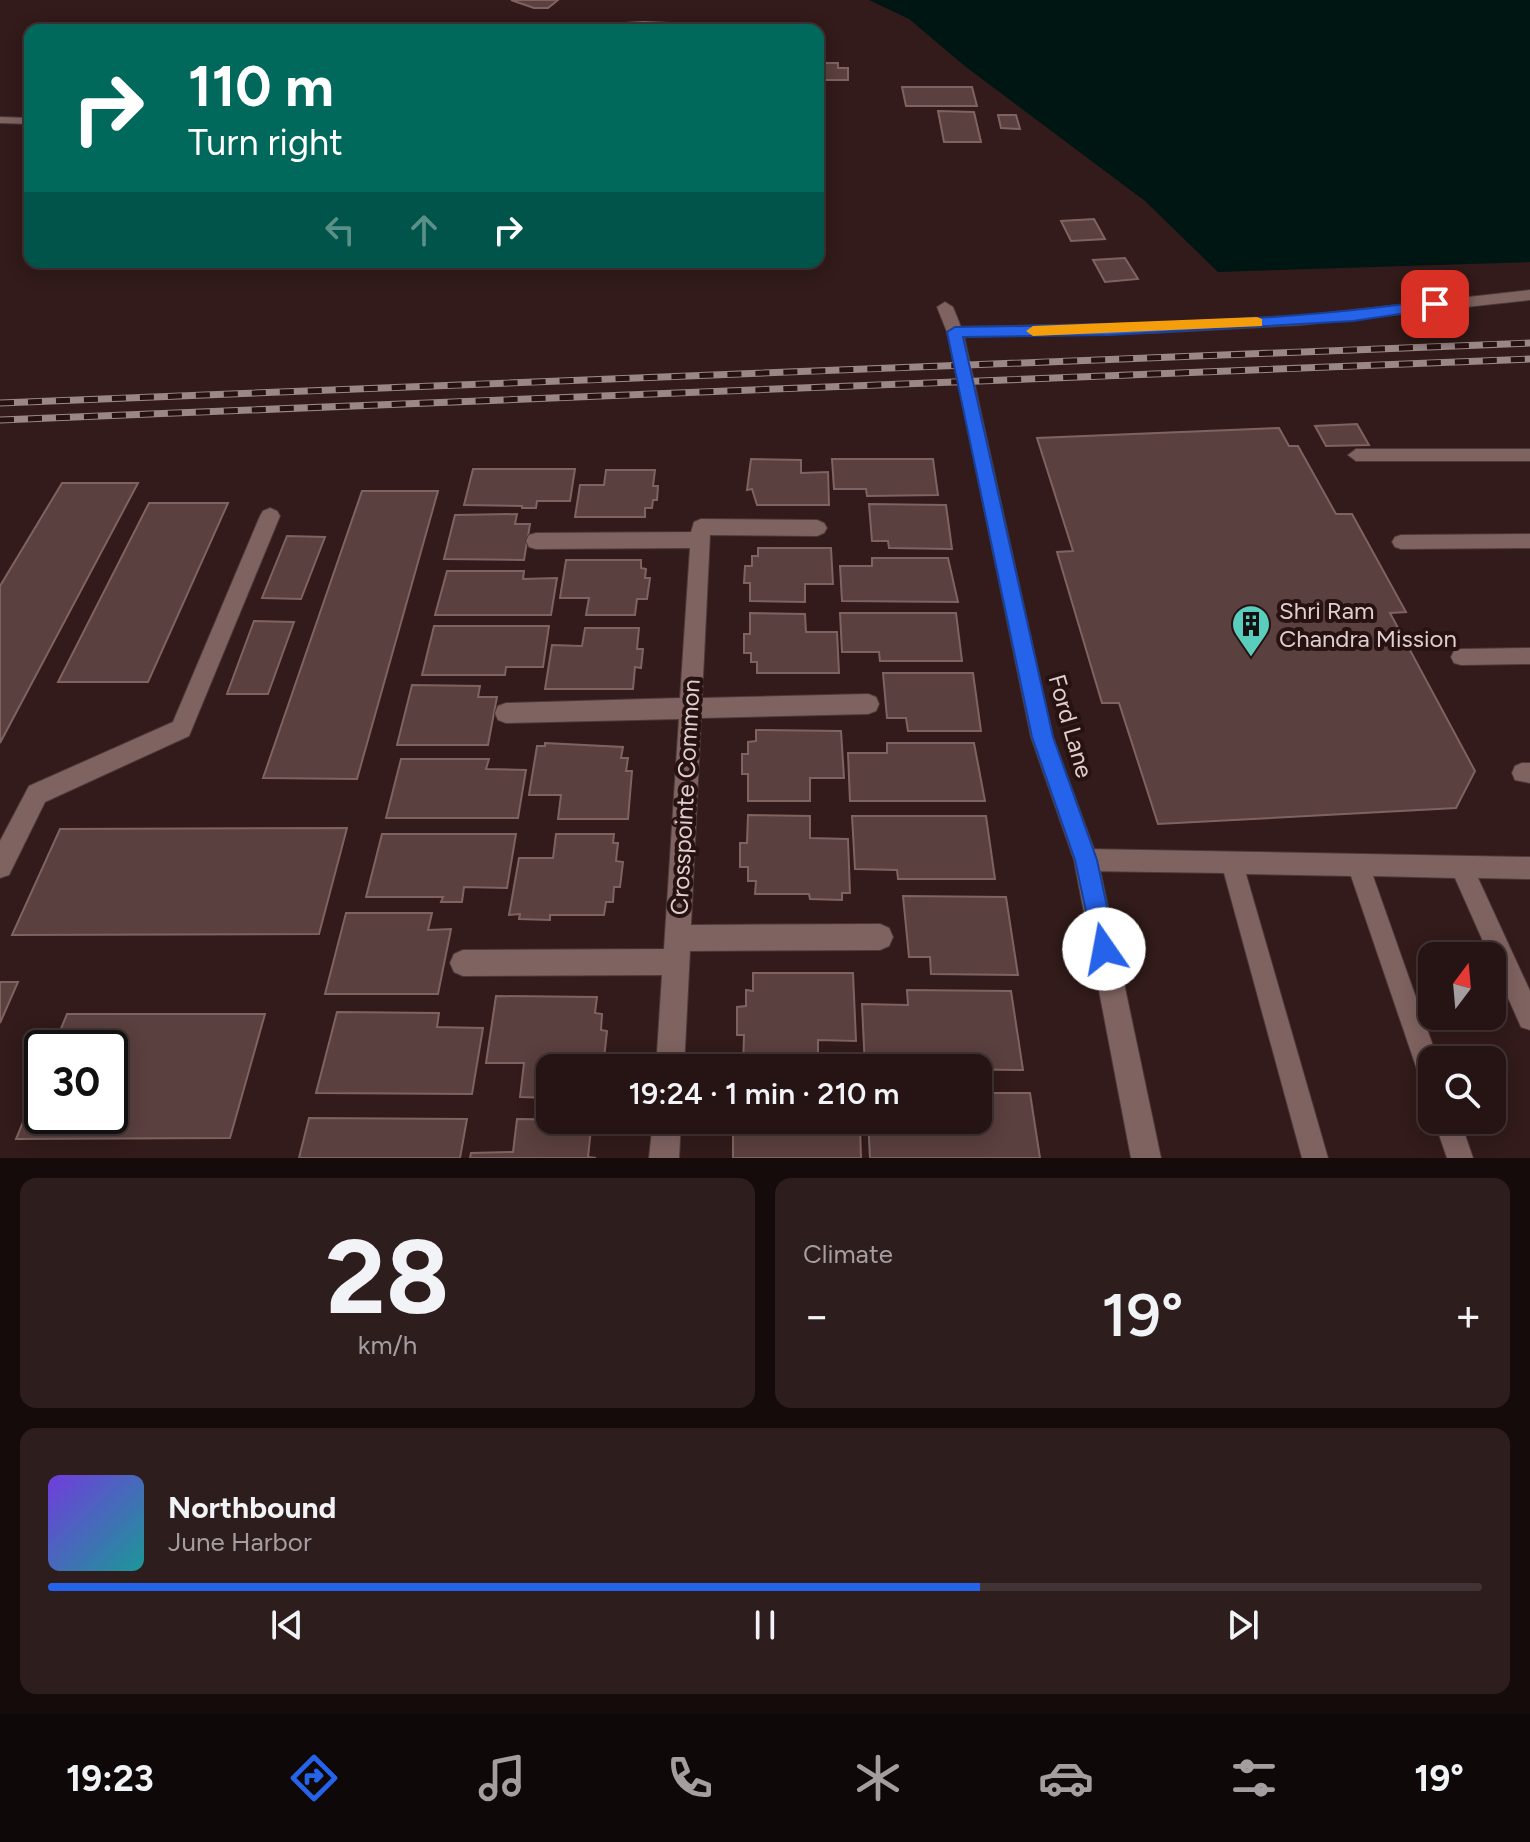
<!DOCTYPE html>
<meta charset="utf-8">
<style>
:root{--surface:#261414;--page:#2e1d1d;--text:#f1f3f6;--muted:#a49ea0;--line:#423334;--accent:#2563eb}
body{margin:0;font-family:Figtree,sans-serif;background:var(--page);color:var(--text);height:100vh;display:flex;flex-direction:column;font-size:30px;white-space:nowrap}
*{box-sizing:border-box;margin:0}
p{font-size:26px;color:var(--muted)}
.icon{flex:none;width:44px;height:44px;fill:none;stroke:currentColor;stroke-width:2;stroke-linecap:round;stroke-linejoin:round}
.map{position:relative;height:1158px;overflow:hidden}
.side{display:flex;flex-direction:column;gap:20px;padding:20px;background:#150b0b;flex:1}
.side>*{flex:none}
.guide{position:absolute;left:24px;top:24px;width:800px;height:244px;border-radius:16px;box-shadow:0 4px 20px #0003,0 0 0 2px var(--line);background:#00695c;color:#fff;overflow:hidden}
.needle{width:52px;rotate:16deg}
.controls{position:absolute;left:1418px;top:942px;display:grid;gap:16px}
.controls a{display:grid;place-items:center;width:88px;height:88px;border-radius:16px;background:var(--surface);box-shadow:0 4px 20px #0003,0 0 0 2px var(--line);font-size:40px}
.speed{position:absolute;left:24px;top:1030px;display:flex;gap:16px;font-size:40px;font-weight:700;text-align:center}
.speed>*{display:grid;place-content:center;width:104px;height:104px;border-radius:50%;background:var(--surface);box-shadow:0 4px 20px #0003,0 0 0 2px var(--line);line-height:1}
.speed .limit{border:4px solid #111;border-radius:12px;background:#fff;color:#111}
.pin{position:absolute;display:grid;place-items:center;width:68px;height:68px;color:#fff;margin:-34px;border-radius:16px;box-shadow:0 4px 12px #0006}
.me{position:absolute;width:88px;margin:-44px;rotate:348deg;stroke-linejoin:round;filter:drop-shadow(0 0 6px #0008)}
.turn{display:flex;align-items:center;gap:28px;height:168px;padding:0 32px;font-size:36px}
.turn .icon{width:104px;height:104px;stroke-width:2.5}
.turn b{display:block;font-size:56px;line-height:68px}
.lanes{display:flex;align-items:center;height:76px;padding:0 32px;background:#0003;justify-content:center;gap:40px;direction:ltr}
.lanes .off{opacity:.35}
.big{font-size:60px;font-weight:600;line-height:1.1}
.side .card{flex:1;display:flex;flex-direction:column;justify-content:center;gap:12px;min-width:0;padding:0 28px;border-radius:16px;background:var(--page)}
.side .dial{align-items:center;gap:0}
.dial b{font-size:104px;line-height:1}
.song{display:flex;align-items:center;gap:24px}
.cover{width:96px;height:96px;border-radius:12px;background:linear-gradient(135deg,hsl(260 70% 55%),hsl(180 70% 35%))}
.played{height:8px;border-radius:4px;background:linear-gradient(90deg,var(--accent) 65%,var(--line) 65%)}
.keys{display:flex;justify-content:space-around;direction:ltr}
.heat{display:flex;justify-content:space-between;align-items:center;font-size:44px;direction:ltr}
.side .tiles{flex:1;display:grid;gap:20px;grid-template-columns:1fr 1fr}
.card:last-child{grid-column:span 2}
.trip{position:absolute;left:536px;top:1054px;width:456px;height:80px;border-radius:16px;background:var(--surface);box-shadow:0 4px 20px #0003,0 0 0 2px var(--line);font-weight:600;line-height:80px;text-align:center}
.menu{display:flex;height:128px;justify-content:space-around;align-items:center;background:#0f0808;color:var(--muted)}
.menu .icon{width:56px;height:56px}
.menu .selected{color:var(--accent)}
.menu b{font-size:36px;color:var(--text)}
.map>svg:first-child{display:block}
</style>
<div class="map">
<svg width="1530" height="1158" viewBox="0 0 1530 1158">
<rect width="100%" height="100%" fill="#321b1a"/>
<polygon fill="#001612" points="869,0 1530,0 1530,262 1218,272 1145,201 966,67 909,19"/>
<g fill="#5a403e" stroke="#7f6361" stroke-width="2">
<polygon points="511,0 558,0 548,8 534,8"/>
<polygon points="626,23 643,22 668,23 666,30 624,30"/>
<polygon points="820,63 838,63 838,68 848,68 848,80 818,80"/>
<polygon points="902,87 972,87 977,106 906,106"/>
<polygon points="938,111 974,112 981,142 944,142"/>
<polygon points="998,115 1016,115 1020,129 1001,128"/>
<polygon points="1094,219 1105,239 1071,241 1061,221"/>
<polygon points="1125,258 1138,279 1105,282 1093,260"/>
<polygon points="1357,424 1369,445 1326,446 1315,426"/>
<polygon points="1279,428 1289,446 1298,446 1336,514 1352,514 1406,612 1390,613 1475,771 1456,808 1158,824 1119,703 1102,703 1057,552 1073,551 1037,438"/>
<polygon points="751,459 801,460 801,473 828,472 829,505 757,505 752,489 747,490"/>
<polygon points="832,459 933,459 938,495 867,496 866,489 834,489"/>
<polygon points="473,469 575,469 570,501 537,501 536,508 522,508 522,506 464,505"/>
<polygon points="606,470 655,470 653,486 658,486 657,500 653,500 652,508 645,508 645,517 575,517 580,485 604,485"/>
<polygon points="62,483 138,483 0,743 0,586"/>
<polygon points="362,491 438,491 357,779 263,778"/>
<polygon points="149,503 228,503 148,682 58,682"/>
<polygon points="869,504 946,505 952,549 889,548 888,541 872,541"/>
<polygon points="517,514 515,524 530,524 524,560 444,559 455,515"/>
<polygon points="287,536 325,537 301,599 262,598"/>
<polygon points="758,548 831,548 833,584 805,584 805,602 750,601 750,583 744,583 745,566 752,566 752,556 758,556"/>
<polygon points="872,558 948,558 958,602 842,601 840,566 872,566"/>
<polygon points="566,560 641,560 641,568 646,569 645,578 650,578 647,599 637,599 635,615 586,615 589,598 560,598"/>
<polygon points="447,571 524,571 523,579 557,578 551,615 435,615"/>
<polygon points="750,613 805,614 806,632 837,632 839,673 757,673 757,662 751,662 751,653 744,653 744,634 750,634"/>
<polygon points="840,613 956,613 962,661 880,661 879,652 842,652"/>
<polygon points="254,621 294,622 268,694 227,694"/>
<polygon points="434,626 549,626 543,667 506,667 505,675 422,675"/>
<polygon points="585,628 639,628 637,649 643,649 641,668 635,667 633,689 545,689 552,645 582,646"/>
<polygon points="883,673 973,673 981,731 908,731 906,718 887,718"/>
<polygon points="412,685 480,686 478,697 497,697 488,745 397,745"/>
<polygon points="756,730 841,731 844,778 810,778 810,801 748,801 748,774 742,774 742,754 748,754 748,742 756,741"/>
<polygon points="545,743 623,747 621,758 628,758 626,771 632,771 628,819 558,819 561,795 529,795 537,746 545,746"/>
<polygon points="887,743 974,743 985,801 850,801 848,753 887,753"/>
<polygon points="401,759 489,759 486,769 526,770 518,818 386,818"/>
<polygon points="748,815 810,816 810,838 848,839 850,893 842,893 842,900 810,899 809,894 755,894 756,881 748,881 748,867 740,867 740,843 747,843"/>
<polygon points="852,816 986,816 995,879 898,879 897,870 855,869"/>
<polygon points="347,828 319,934 12,935 60,829"/>
<polygon points="382,834 516,834 507,888 464,887 462,902 441,902 443,897 366,897"/>
<polygon points="556,834 614,834 613,843 618,843 616,861 623,862 620,887 614,887 613,902 606,902 604,915 550,915 550,920 519,919 520,914 509,915 519,858 553,858"/>
<polygon points="903,896 1006,897 1018,975 931,974 930,957 909,957"/>
<polygon points="346,913 432,913 428,930 451,929 438,994 325,994"/>
<polygon points="753,973 853,973 856,1041 818,1040 818,1068 743,1068 744,1035 737,1035 737,1007 746,1006 746,990 753,991"/>
<polygon points="0,982 18,982 0,1023"/>
<polygon points="907,990 1011,991 1023,1070 865,1068 862,1004 908,1005"/>
<polygon points="496,996 597,997 595,1013 602,1014 601,1030 607,1031 603,1068 550,1068 550,1098 520,1097 524,1063 486,1063"/>
<polygon points="337,1012 439,1013 437,1027 483,1028 472,1094 316,1093"/>
<polygon points="67,1014 265,1014 230,1138 16,1139 42,1076 42,1116 110,1116 110,1048 53,1048"/>
<polygon points="978,1093 1030,1093 1040,1158 870,1158 868,1120 978,1120"/>
<polygon points="309,1118 467,1119 460,1158 299,1158"/>
<polygon points="517,1119 592,1120 588,1157 596,1158 470,1158 471,1153 513,1152"/>
<polygon points="742,1120 819,1120 819,1125 860,1126 861,1158 733,1158 733,1131 742,1130"/>
</g>
<g fill="none" stroke-linecap="round" stroke-linejoin="round">
<g stroke="#4c3939" stroke-width="2">
<g id="lane">
<polygon points="0,117 30,118 30,124 0,123"/>
<polygon points="1530,290 1530,300 1300,325 1152,333 955,337 948,332 955,327 1152,323 1300,316"/>
<polygon points="1356,449 1530,449 1530,461 1356,461 1348,455"/>
<polygon points="1530,534 1530,548 1401,549 1395,547 1392,542 1395,537 1401,535"/>
<polygon points="1530,648 1530,664 1461,665 1454,663 1451,657 1454,651 1461,649"/>
<polygon points="1522,763 1530,763 1530,783 1515,780 1512,773 1515,766"/>
<polygon points="1086,849 1530,857 1530,879 1478,878 1530,991 1530,1030 1521,1027 1455,878 1373,876 1438,1060 1432,1060 1432,1091 1423,1087 1351,876 1246,874 1328,1158 1302,1158 1224,873 1086,871 1078,868 1075,860 1078,852"/>
<polygon points="1434,1120 1460,1120 1473,1158 1447,1158"/>
</g>
</g>
<g stroke="#4c3939" stroke-width="2">
<g id="street">
<polygon points="945,302 953,307 963,332 1053,737 1098,860 1161,1158 1131,1158 1074,860 1031,737 961,397 947,332 937,307"/>
<polygon points="270,508 277,511 280,516 189,736 45,802 9,875 0,878 0,841 29,786 173,722 260,516 263,511"/>
<polygon points="701,519 817,520 824,523 827,528 824,533 817,536 710,535 702,698 868,694 876,697 879,704 876,711 868,714 701,718 691,925 880,924 889,928 893,937 889,946 880,950 690,951 684,1068 656,1068 662,975 463,976 454,972 450,963 454,954 463,950 664,949 679,719 506,723 498,720 495,713 498,706 506,703 680,698 690,548 536,549 529,547 526,541 529,535 536,533 691,532 694,522"/>
<polygon points="653,1120 681,1120 679,1158 649,1158"/>
</g>
</g>
<use href="#lane" fill="#7f6361" fill-rule="evenodd"/>
<use href="#street" fill="#7f6361" fill-rule="evenodd"/>
<g stroke="#9a8887" stroke-width="7">
<g id="rail">
<polyline points="0,403 1530,343"/>
<polyline points="0,420 1530,359"/>
</g>
</g>
<use href="#rail" stroke="#281211" stroke-width="5" stroke-dasharray="14" stroke-linecap="butt"/>
</g>
<path fill="#2563eb" stroke="#184099" stroke-width="2" d="M1435 300 1440 301V308L1353 321 1110 335 963 337 1053 737 1097 860 1116 949 1112 958 1104 961 1096 958 1075 860 1032 737 947 332 955 327C1115 325 1276 323 1435 300Z"/>
<polygon fill="#f59e0b" points="1257,317 1262,319 1262,326 1033,336 1026,331 1033,326"/>
<defs>
<g id="building-pin" transform="scale(2)"><path d="M0 17L-7.5 6A9.5 9.5 0 1 1 7.5 6Z" fill="#5acebd" stroke="#281211"/><path d="M-4-6H4V6H1V3H-1V6H-4ZM-2.5-4.3h1.7v1.8h-1.7ZM.8-4.3h1.7v1.8H.8ZM-2.5-1h1.7V.8h-1.7ZM.8-1h1.7V.8H.8Z" fill="#111"/></g>
</defs>
<g fill-rule="evenodd">
<use href="#building-pin" x="1251" y="624"/>
</g>
<g text-anchor="middle" dominant-baseline="central" stroke-width="8" stroke-linejoin="round" paint-order="stroke">
<g font-size="24" fill="#dececd" stroke="#281211" text-anchor="start">
<text x="1279" y="610">Shri Ram<tspan x="1279" dy="28">Chandra Mission</tspan></text>
</g>
<g font-size="24" fill="#dececd" stroke="#281211">
<text transform="translate(1071 726) rotate(74)">Ford Lane</text>
<text transform="translate(685 797) rotate(-87)">Crosspointe Common</text>
</g>
</g>
</svg>
<div class="controls">
<a><svg class="needle" viewBox="-14 -14 28 28"><path d="M0-13l5 13h-10z" fill="#e53935"/><path d="M0 13l5-13h-10z" fill="#a49ea0"/></svg></a>
<a><svg class="icon" aria-label="search" viewBox="0 0 24 24"><circle cx="10" cy="10" r="6"/><path d="M15 15l6 6"/></svg></a>
</div>
<div class="speed"><div class="limit">30</div></div>
<div class="pin" style="left:1435px;top:304px;background:#d93025"><svg class="icon" aria-label="arrive" viewBox="0 0 24 24"><path d="M6 21V4h12l-3 4 3 4H6"/></svg></div>
<svg class="me" style="left:1104px;top:949px" viewBox="-20 -20 40 40"><circle r="19" fill="#fff"/><path d="M0-13L10 11 0 6-10 11z" fill="#2563eb"/></svg>
<div class="trip">19:24 · 1 min · 210 m</div>
<div class="guide">
<div class="turn"><svg class="icon" aria-label="right" viewBox="0 0 24 24"><path d="M7 20v-9h11M14 6l5 5-5 5"/></svg><div><b>110 m</b>Turn right</div></div>
<div class="lanes"><svg class="icon off" aria-label="left" viewBox="0 0 24 24"><path d="M17 20v-9H6M10 6l-5 5 5 5"/></svg><svg class="icon off" aria-label="ahead" viewBox="0 0 24 24"><path d="M12 20V5M6 11l6-6 6 6"/></svg><svg class="icon" aria-label="right" viewBox="0 0 24 24"><path d="M7 20v-9h11M14 6l5 5-5 5"/></svg></div>
</div>
</div>
<section class="side">
<div class="tiles">
<div class="card dial"><b>28</b><p>km/h</p></div>
<div class="card"><p>Climate</p>
<div class="heat"><a>−</a><b class="big">19°</b><a>+</a></div>
</div>
<div class="card">
<div class="song"><i class="cover"></i><div><b>Northbound</b><p>June Harbor</p></div></div>
<div class="played"></div>
<div class="keys"><svg class="icon" aria-label="previous" viewBox="0 0 24 24"><path d="M18 5L8 12l10 7zM5 5v14"/></svg><svg class="icon" aria-label="pause" viewBox="0 0 24 24"><path d="M8 5v14M16 5v14"/></svg><svg class="icon" aria-label="next" viewBox="0 0 24 24"><path d="M6 5l10 7-10 7zM19 5v14"/></svg></div>
</div>
</div>
</section>
<nav class="menu">
<b>19:23</b>
<svg class="icon selected" aria-label="directions" viewBox="0 0 24 24"><path d="M12 3l9 9-9 9-9-9zM9 14v-3h6M13 9l2 2-2 2"/></svg>
<svg class="icon" aria-label="music" viewBox="0 0 24 24"><path d="M9 18V5l10-2v13"/><circle cx="6" cy="18" r="3"/><circle cx="16" cy="16" r="3"/></svg>
<svg class="icon" aria-label="phone" viewBox="0 0 24 24"><path d="M5 4h4l2 5-3 2q2 4 5 5l2-3 5 2v4C11 20 4 13 5 4z"/></svg>
<svg class="icon" aria-label="climate" viewBox="0 0 24 24"><path d="M12 3v18M4 7l16 10M4 17L20 7"/></svg>
<svg class="icon" aria-label="car" viewBox="0 0 24 24"><path d="M5 17H2v-5l4-1 3-4h7l3 4 3 1v5h-3M9 17h6M6 11h13"/><circle cx="7" cy="17" r="2"/><circle cx="17" cy="17" r="2"/></svg>
<svg class="icon" aria-label="filters" viewBox="0 0 24 24"><path d="M4 7h16M4 17h16"/><circle cx="9" cy="7" r="2"/><circle cx="15" cy="17" r="2"/></svg>
<b>19°</b>
</nav>
